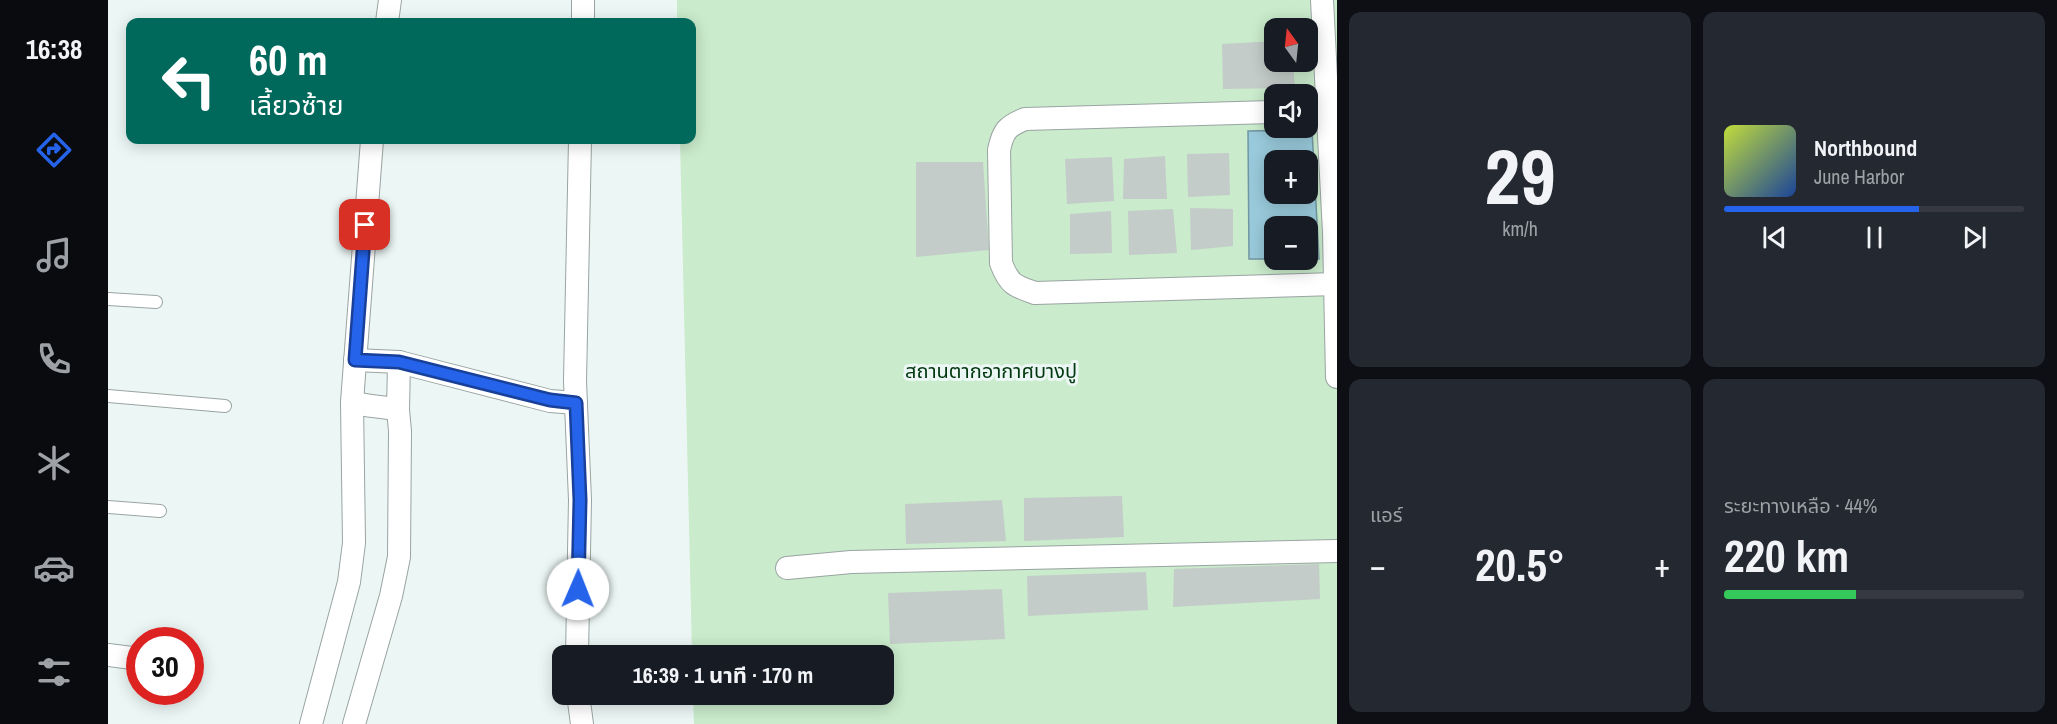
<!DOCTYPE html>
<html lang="th">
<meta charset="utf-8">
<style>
:root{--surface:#171b24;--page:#242831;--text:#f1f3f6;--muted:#9ea1a6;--line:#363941;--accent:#2563eb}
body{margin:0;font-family:"Archivo Narrow","Noto Sans Thai",sans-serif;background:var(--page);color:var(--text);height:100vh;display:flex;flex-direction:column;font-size:22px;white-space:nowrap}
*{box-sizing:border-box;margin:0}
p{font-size:20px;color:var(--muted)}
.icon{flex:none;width:33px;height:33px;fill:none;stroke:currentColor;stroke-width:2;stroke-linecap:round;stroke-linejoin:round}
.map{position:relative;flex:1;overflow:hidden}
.sheet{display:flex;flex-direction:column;gap:12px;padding:12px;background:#0d0f14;width:720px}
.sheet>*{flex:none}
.hud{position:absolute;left:18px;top:18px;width:570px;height:126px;border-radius:12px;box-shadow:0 3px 15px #0003;background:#00695c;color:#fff;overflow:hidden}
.needle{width:39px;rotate:345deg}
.buttons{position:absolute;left:1156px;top:18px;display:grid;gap:12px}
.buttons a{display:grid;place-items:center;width:54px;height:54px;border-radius:12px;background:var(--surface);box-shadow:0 3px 15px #0003;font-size:30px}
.speed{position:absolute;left:18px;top:627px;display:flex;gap:12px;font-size:30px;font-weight:700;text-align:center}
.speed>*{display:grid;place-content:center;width:78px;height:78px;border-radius:50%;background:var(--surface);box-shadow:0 3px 15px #0003;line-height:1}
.speed .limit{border:9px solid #d22;background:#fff;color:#111}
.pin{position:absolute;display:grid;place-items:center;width:51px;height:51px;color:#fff;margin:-26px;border-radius:12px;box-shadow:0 3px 9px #0006}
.me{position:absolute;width:66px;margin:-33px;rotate:1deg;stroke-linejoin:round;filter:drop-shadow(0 0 4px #0008)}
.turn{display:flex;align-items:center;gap:21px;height:126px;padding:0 24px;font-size:27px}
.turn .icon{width:78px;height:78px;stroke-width:2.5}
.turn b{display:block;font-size:42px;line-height:51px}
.big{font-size:45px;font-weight:700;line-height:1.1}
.sheet .widget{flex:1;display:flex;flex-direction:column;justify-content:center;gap:9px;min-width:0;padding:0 21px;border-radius:12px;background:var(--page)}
.sheet .dial{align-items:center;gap:0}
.dial b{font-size:78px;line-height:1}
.song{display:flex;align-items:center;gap:18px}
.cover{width:72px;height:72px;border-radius:9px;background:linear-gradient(135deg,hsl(70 70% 55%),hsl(220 70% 35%))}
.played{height:6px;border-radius:3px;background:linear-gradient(90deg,var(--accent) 65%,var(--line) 65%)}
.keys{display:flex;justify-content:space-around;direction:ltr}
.heat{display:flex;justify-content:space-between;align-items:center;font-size:33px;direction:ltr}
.charge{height:9px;border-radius:4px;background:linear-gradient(90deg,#34c759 44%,var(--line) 0)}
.sheet .tiles{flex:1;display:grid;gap:12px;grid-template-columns:repeat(2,1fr)}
.trip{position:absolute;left:444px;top:645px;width:342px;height:60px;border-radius:12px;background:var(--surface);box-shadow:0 3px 15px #0003;font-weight:700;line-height:60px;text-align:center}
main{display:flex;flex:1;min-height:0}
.tabs{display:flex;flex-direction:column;width:108px;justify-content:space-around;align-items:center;background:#090b0e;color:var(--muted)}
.tabs .icon{width:42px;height:42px}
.tabs .on{color:var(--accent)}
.tabs b{font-size:27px;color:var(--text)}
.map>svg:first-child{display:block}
</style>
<main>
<nav class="tabs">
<b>16:38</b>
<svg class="icon on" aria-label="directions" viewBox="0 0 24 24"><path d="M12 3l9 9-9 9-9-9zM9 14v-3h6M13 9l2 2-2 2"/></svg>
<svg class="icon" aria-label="music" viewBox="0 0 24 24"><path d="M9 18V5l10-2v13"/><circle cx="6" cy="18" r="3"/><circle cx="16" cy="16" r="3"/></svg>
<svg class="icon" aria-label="phone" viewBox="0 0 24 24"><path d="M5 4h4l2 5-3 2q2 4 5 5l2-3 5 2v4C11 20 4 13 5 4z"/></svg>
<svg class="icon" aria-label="climate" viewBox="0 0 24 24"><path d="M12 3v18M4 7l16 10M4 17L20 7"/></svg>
<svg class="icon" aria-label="car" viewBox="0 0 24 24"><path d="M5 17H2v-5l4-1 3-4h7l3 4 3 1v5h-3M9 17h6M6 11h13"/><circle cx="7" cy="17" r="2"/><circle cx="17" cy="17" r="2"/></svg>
<svg class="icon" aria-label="filters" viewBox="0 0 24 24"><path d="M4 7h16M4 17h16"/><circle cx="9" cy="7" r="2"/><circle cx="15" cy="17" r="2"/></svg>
</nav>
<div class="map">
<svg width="1229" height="724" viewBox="0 0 1229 724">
<rect width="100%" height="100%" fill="#ecf7f5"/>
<path fill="#caebcc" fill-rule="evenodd" d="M569 0H1229V724H586L585 695 776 694V656L584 655 572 140H584V22H569ZM1167 28H1200V62H1167ZM1167 94H1200V128H1167ZM1167 160H1200V194H1167ZM1167 226H1200V260H1167Z"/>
<path fill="#99cadb" stroke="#7296a1" stroke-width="1.5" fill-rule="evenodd" d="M1204 130 1211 259H1200V226H1167V259H1141L1140 131ZM1167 160H1200V194H1167Z"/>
<g fill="#c3ccc8">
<polygon points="1167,41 1167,62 1185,62 1187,88 1115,89 1114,44"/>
<polygon points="1121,153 1122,195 1080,197 1079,154"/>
<polygon points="1057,156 1059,199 1015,199 1016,159"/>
<polygon points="1004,157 1006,201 959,204 957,159"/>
<polygon points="808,162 875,162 881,250 808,257"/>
<polygon points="1082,208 1125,209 1125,246 1083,250"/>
<polygon points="1065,209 1069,253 1021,255 1020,211"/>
<polygon points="1003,211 1004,253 962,254 962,214"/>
<polygon points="1014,496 1016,537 916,541 916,498"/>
<polygon points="894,500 898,541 798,544 797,504"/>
<polygon points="1211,564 1212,599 1065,607 1066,569"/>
<polygon points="1038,572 1040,610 920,616 919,576"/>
<polygon points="894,589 897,639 782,644 780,593"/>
</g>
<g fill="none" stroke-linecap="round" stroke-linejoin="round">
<g stroke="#99a4a2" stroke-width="14">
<g id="lane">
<polyline points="0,299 48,302"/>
<polyline points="0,396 117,406"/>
<polyline points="0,507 52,511"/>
</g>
</g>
<g stroke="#99a4a2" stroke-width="24">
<g id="street">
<polyline points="1214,0 1226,233 1229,377"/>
<polyline points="279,22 282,0"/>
<polyline points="475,22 475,0"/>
<path d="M1167 112 917 119C899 126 895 131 891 150L893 263C901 284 906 286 927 293L1227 284"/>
<polyline points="247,360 291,362 442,401 468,403"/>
<path d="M244 402C259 407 275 406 290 410"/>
<polyline points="679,568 743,562 1229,551"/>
<polyline points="0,655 32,659"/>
<polyline points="469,656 472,500 467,381 472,140"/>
<polyline points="470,694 474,724"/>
<polyline points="203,724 241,582 246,543 244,402 264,140"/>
<polyline points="246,724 283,596 291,557 292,431 290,410 291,362"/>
</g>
</g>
<use href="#lane" stroke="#fff" stroke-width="12"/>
<use href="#street" stroke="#fff" stroke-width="22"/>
</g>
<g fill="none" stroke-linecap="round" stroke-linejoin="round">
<g stroke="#184099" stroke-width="15">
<polyline id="route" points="257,225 247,360 291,362 442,400 468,403 472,500 470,589"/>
</g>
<use href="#route" stroke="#2563eb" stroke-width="10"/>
</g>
<g text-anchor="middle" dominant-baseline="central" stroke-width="6" stroke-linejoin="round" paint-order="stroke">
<g font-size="20" fill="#00370e" stroke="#ecf7f5">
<text x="883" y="370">สถานตากอากาศบางปู</text>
</g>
</g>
</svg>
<div class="buttons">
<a><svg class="needle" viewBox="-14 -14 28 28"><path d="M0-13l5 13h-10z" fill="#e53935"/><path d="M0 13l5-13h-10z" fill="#9ea1a6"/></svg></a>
<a><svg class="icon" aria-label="sound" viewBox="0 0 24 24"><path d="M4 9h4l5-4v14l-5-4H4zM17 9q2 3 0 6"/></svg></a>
<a>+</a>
<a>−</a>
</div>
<div class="speed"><div class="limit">30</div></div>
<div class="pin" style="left:257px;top:225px;background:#d93025"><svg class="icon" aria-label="arrive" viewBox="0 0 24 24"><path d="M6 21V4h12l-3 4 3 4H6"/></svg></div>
<svg class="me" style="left:470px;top:589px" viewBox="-20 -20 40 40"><circle r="19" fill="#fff"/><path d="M0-13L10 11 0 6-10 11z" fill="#2563eb"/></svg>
<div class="trip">16:39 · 1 นาที · 170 m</div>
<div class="hud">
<div class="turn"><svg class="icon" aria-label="left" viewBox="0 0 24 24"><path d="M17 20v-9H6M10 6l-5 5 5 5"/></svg><div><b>60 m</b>เลี้ยวซ้าย</div></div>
</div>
</div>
<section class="sheet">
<div class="tiles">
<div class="widget dial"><b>29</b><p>km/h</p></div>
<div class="widget">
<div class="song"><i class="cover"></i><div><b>Northbound</b><p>June Harbor</p></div></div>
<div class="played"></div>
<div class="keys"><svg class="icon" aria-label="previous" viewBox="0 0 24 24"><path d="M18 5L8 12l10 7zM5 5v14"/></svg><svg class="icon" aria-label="pause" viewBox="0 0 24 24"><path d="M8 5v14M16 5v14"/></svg><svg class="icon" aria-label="next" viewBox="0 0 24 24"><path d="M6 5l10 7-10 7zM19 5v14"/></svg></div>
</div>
<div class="widget"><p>แอร์</p>
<div class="heat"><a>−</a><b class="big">20.5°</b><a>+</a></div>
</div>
<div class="widget"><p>ระยะทางเหลือ · 44%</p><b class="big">220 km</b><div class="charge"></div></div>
</div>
</section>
</main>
